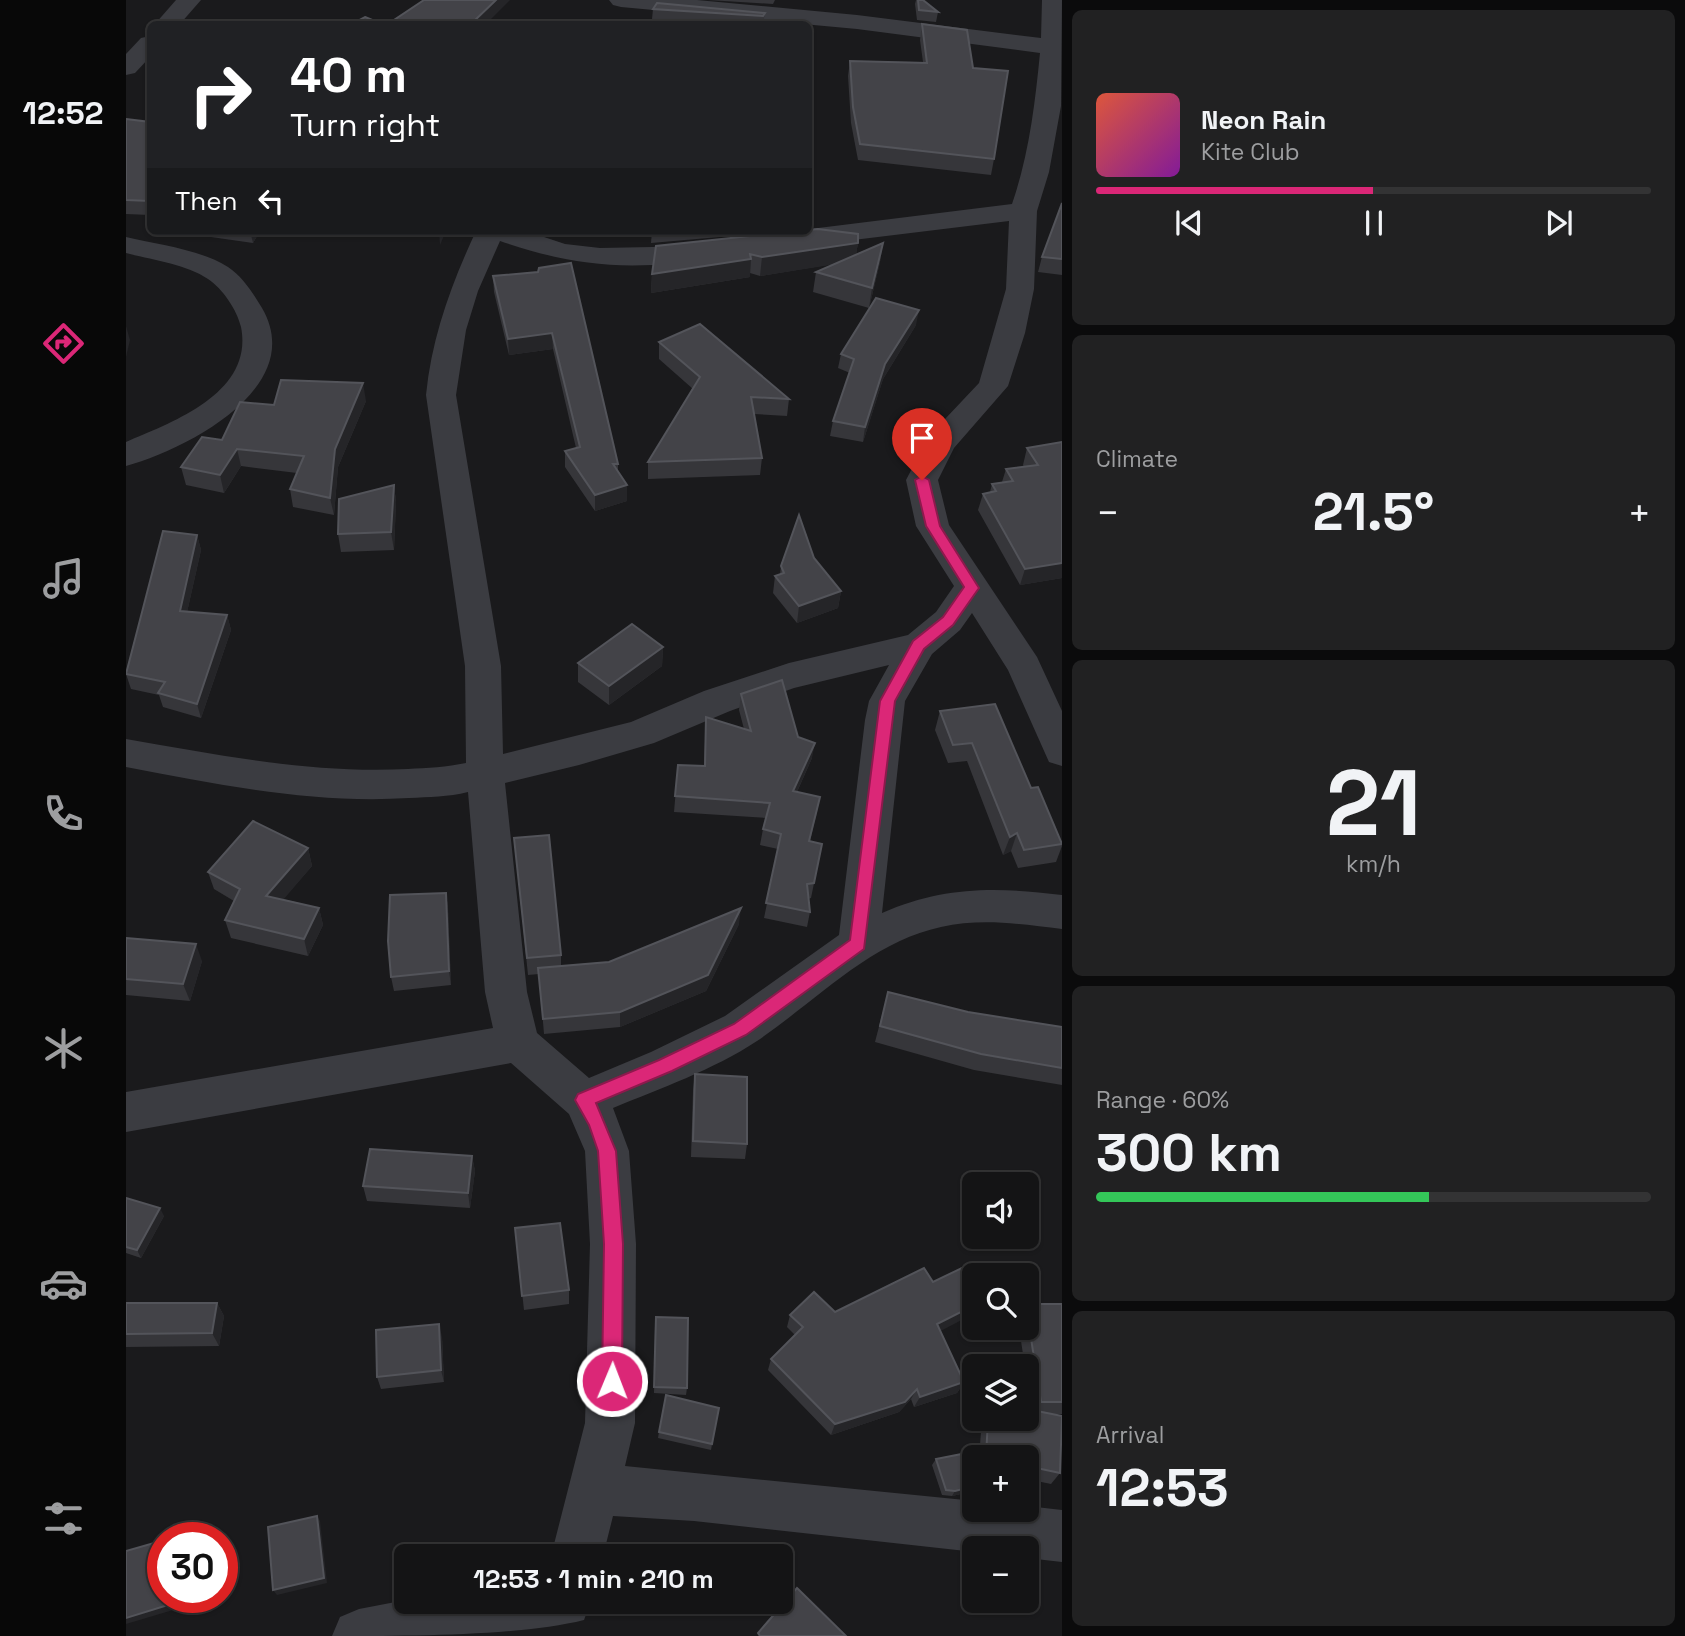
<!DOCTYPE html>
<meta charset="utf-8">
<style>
:root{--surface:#141415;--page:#212122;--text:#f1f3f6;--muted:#9d9ea0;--line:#333334;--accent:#db2777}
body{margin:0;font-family:"Space Grotesk",sans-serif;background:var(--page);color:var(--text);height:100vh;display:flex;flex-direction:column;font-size:26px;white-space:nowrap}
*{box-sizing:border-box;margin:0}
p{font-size:23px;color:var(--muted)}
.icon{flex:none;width:38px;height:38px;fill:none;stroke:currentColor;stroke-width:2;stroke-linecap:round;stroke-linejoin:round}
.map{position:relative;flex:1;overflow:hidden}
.sheet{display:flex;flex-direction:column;gap:10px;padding:10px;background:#0b0b0c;width:623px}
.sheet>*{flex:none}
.hud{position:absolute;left:21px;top:21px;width:665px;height:214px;border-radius:10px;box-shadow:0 2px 5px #0004,0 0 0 2px var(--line);background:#202124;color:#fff;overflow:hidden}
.fabs{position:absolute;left:836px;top:1172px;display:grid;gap:14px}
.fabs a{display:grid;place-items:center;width:77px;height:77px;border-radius:10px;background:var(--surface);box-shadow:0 2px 5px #0004,0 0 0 2px var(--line);font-size:35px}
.speed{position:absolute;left:21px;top:1522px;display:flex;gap:14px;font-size:35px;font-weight:700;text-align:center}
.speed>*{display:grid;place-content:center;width:91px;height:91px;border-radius:50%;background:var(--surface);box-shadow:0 2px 5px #0004,0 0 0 2px var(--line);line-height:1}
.speed .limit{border:10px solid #d22;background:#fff;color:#111}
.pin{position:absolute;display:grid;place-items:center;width:60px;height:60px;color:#fff;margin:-72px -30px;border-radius:50% 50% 50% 0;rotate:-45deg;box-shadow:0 0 7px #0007}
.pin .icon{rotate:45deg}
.me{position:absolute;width:77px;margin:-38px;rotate:1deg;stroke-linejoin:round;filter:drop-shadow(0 0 5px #0008)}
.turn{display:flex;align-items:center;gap:24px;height:147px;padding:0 28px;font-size:32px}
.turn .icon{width:91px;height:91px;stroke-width:2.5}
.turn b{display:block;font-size:49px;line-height:60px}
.then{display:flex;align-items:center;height:66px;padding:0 28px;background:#0003;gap:14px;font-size:26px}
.big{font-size:52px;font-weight:700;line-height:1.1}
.sheet .widget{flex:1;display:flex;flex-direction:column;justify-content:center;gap:10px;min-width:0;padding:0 24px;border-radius:10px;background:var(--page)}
.sheet .dial{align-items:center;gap:0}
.dial b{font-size:91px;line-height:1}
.song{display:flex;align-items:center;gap:21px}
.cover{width:84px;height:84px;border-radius:10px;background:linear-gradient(135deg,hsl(10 70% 55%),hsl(290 70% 35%))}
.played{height:7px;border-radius:4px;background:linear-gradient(90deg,var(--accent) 50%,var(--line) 50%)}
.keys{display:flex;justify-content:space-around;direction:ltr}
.heat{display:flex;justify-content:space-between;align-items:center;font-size:38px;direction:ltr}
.charge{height:10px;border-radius:5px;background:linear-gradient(90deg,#34c759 60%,var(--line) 0)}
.trip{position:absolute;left:268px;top:1544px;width:399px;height:70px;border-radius:10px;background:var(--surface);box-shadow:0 2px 5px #0004,0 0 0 2px var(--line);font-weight:700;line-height:70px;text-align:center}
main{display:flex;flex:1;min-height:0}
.tab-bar{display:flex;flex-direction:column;width:126px;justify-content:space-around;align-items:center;background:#080808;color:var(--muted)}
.tab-bar .icon{width:49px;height:49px}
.tab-bar .active{color:var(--accent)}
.tab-bar b{font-size:32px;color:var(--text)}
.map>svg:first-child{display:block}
</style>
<main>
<nav class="tab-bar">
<b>12:52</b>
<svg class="icon active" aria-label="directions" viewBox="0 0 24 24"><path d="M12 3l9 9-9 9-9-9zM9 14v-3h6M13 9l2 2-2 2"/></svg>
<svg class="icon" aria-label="music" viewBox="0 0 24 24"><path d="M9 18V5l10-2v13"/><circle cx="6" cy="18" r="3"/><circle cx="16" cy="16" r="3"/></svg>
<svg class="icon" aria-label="phone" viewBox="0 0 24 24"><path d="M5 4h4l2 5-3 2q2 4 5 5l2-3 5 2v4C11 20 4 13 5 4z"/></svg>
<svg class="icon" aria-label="climate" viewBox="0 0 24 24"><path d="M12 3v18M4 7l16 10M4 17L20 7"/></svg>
<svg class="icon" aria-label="car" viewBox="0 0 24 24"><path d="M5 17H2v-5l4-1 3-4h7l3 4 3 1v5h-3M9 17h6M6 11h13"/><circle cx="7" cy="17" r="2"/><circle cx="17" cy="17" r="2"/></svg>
<svg class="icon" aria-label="filters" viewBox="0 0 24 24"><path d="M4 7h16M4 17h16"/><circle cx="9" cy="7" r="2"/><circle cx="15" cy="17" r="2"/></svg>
</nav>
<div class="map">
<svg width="936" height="1636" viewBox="0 0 936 1636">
<rect width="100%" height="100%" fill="#1a1a1c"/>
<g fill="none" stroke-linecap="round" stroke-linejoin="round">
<g fill="#3b3c41" fill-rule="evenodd">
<polygon points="50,0 75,0 54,24 29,24"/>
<path d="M483 0H571L731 15 915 38 916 0H936L935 106 923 172 911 211 908 289 899 333 882 386 828 448 812 480 823 525 911 657 936 711V766L923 762 882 670 846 613 834 630 806 654 779 701 756 913C818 886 870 887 936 895V929C896 924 855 918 815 927 744 942 689 1002 631 1041 587 1070 535 1088 487 1108L503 1151 510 1244 509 1423 499 1466 849 1501V1510H901V1506L936 1510V1562L901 1558V1549H849V1552L568 1521 487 1516 477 1556H425L459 1423 464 1244 459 1151 443 1114 385 1063 0 1132V1092L367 1028 359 992 342 792C322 797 303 797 283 798 187 804 94 785 0 767V739C94 755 186 774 282 769 301 768 321 767 340 763L339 666 300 395C306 336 325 285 350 231H400L439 244 474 248 527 247 579 241 589 243 593 249 589 255C514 274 446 266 374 241L352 291 340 330 330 395 375 666 377 754 505 722 578 691 663 663 782 635 810 612 828 586 790 526 780 480 803 436 853 383 880 289 883 221 670 247 660 245 656 239 660 233 668 231 886 204C903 155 909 104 914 53L731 29 495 7 487 5ZM763 665 743 701 739 720 713 935 599 1016 525 1052 463 1078 411 1033 401 992 379 783 453 765 528 743 604 711 668 688Z"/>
<polygon points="24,36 24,57 9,73 0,75 0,54 15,38"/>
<path d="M0 237C30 244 76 250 102 267 116 276 127 293 136 308 182 387 61 449 0 466V442C47 422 128 393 115 327 111 310 97 289 82 279 60 264 26 260 0 253Z"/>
<path d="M280 1600V1601H465L458 1620C395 1636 277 1636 206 1636L214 1617 233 1609Z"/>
</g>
</g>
<g fill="#36363a">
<polygon points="582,0 649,0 647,4"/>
<polygon points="790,0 797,0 812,12 810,22 791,20 789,4"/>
<polygon points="527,9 639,13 637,24 615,24 526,19"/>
<polygon points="796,24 847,68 868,159 865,175 732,160 725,123 722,76 724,61 797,62 794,40"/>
<polygon points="0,119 24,122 24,215 0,214"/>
<polygon points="936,203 936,275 912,272 916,257"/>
<polygon points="77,231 134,231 127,243 78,236"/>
<polygon points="526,231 606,231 605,236 525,243"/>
<polygon points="732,243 730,254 757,243 754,262 743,308 687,292 690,272 707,264 634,276 624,273 624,277 525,293 526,274 530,246"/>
<polygon points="412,272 492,464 492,471 501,501 469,511 439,467 439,451 450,448 427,349 383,355 368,292 367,276"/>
<polygon points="790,325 757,379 737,442 704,436 707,421 724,373 712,368 715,354"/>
<polygon points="533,342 663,399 661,416 628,414 636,458 634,475 522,479 522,462 567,389 533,359"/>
<polygon points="240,401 212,467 208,515 167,507 164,489 171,473 115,466 98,493 60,485 55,467 148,405"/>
<polygon points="936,442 936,578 894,585 852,510 857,494 864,492 866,484 876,482 880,469 898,467 897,465 901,448"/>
<polygon points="268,485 270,502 268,550 215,552 212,534"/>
<polygon points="71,535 75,550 61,612 101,615 105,630 75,718 37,707 33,695 5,689 0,674"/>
<polygon points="688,558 715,591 712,608 671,623 647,593 649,576 654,574 655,566"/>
<polygon points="537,647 536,666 483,705 452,682 452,663"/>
<polygon points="615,694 672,737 686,758 671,792 694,797 684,841 696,844 685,898 682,899 684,912 681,927 638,918 652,849 634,845 637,829 640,818 548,812 552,765 578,766 580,717 618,729 613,710"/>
<polygon points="814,711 905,788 936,842 936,846 930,862 892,868 885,851 877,855 841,761 822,763 809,730"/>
<polygon points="388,838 435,955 435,966 483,962 613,924 580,991 494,1027 418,1034 413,974 402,975"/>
<polygon points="182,848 186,866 157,899 193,908 197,925 182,956 105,938 99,920 108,901 88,889 82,872"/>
<polygon points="320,893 322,908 325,985 268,991 265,977"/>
<polygon points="0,938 76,961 64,1001 0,995"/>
<polygon points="762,992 842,1012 936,1027 936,1085 848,1070 749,1042"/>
<polygon points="569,1074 621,1144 619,1159 565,1157 567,1090"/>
<polygon points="346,1156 349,1171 344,1208 241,1201 237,1186"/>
<polygon points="0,1198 38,1216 15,1258 0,1253"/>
<polygon points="389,1228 443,1290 443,1304 398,1310"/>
<polygon points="0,1303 91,1303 98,1316 93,1346 0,1347"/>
<polygon points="901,1304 936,1304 936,1414 924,1414 934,1473 925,1484 901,1479 901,1458 853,1458 856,1419 901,1419 906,1410 901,1379 901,1367 899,1367 893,1328 901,1328"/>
<polygon points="709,1312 814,1331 838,1382 831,1393 788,1407 785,1399 773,1412 705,1435 642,1370 645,1359 669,1335 661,1327 664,1315"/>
<polygon points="529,1324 561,1388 560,1395 528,1393"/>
<polygon points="316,1337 318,1382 255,1389 251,1377"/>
<polygon points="593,1408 585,1450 532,1438 533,1432"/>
<polygon points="810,1459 849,1476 848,1491 826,1496 816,1495 806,1465"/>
</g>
<g fill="#252528">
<polygon points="370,0 384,0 360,24 345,24"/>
<polygon points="124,231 134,231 127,243"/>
<polygon points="313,231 320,231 314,245"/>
<polygon points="732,243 729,261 634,276 636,257"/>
<polygon points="757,243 754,262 743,308 746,288"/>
<polygon points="625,259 624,277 525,293 526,274"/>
<polygon points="793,310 790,325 757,379 737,442 739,427 759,364"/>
<polygon points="0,326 4,340 0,357"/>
<polygon points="426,333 427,349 383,355 382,339"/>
<polygon points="237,383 240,401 212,467 208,515 204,498 209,449"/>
<polygon points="111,449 115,466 98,493 94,475"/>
<polygon points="268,485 270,502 268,550 265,532"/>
<polygon points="501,485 501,501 469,511 469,495"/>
<polygon points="71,535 75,550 58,626 54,611"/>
<polygon points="936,563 936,578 894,585 899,569"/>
<polygon points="715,591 712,608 671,623 673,606"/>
<polygon points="101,615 105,630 75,718 71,704"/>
<polygon points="537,647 536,666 483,705 483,686"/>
<polygon points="689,743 686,758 664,807 667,791"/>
<polygon points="694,797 691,813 680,856 683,841"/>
<polygon points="891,833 885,851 877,855 884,837"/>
<polygon points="182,848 186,866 146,913 140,896"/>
<polygon points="320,893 322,908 325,985 323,971"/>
<polygon points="193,908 197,925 182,956 178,939"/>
<polygon points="615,908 613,924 580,991 494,1027 494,1012"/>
<polygon points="70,944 76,961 64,1001 57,984"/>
<polygon points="346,1156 349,1171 344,1208 342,1193"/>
<polygon points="34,1208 38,1216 15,1258 11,1250"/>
<polygon points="91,1303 98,1316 93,1346 86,1333"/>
<polygon points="849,1305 849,1313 805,1336 811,1324"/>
<polygon points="313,1324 316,1337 318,1382 315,1370"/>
<polygon points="838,1382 831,1393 788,1407 794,1397"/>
<polygon points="791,1389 785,1399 773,1412 705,1435 709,1424"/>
<polygon points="849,1486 848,1491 826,1496 829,1491"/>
<polygon points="191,1516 194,1521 201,1583 151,1595 147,1590"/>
<polygon points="42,1598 46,1598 47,1610 0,1624 0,1618"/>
</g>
<g fill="#434348" stroke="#53545a" stroke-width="2">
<polygon points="298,0 370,0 345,24 262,24"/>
<polygon points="792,0 797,0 812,12 793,10"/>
<polygon points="531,3 639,13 637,16 527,9"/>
<polygon points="239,17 256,24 226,24"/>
<polygon points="796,24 841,30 847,68 882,71 868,159 734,144 727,107 724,61 801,63"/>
<polygon points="0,119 24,122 24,201 0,200"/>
<polygon points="936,203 936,259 916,257"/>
<polygon points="692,229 732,234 732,243 636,257 624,254 625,259 526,274 530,246 671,231 682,231 682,230"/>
<polygon points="526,231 549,231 525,233"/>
<polygon points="757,243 746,288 690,272"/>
<polygon points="445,263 492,464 487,464 501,485 469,495 439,451 454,447 426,333 382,339 367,276 412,272 413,268"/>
<polygon points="750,298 793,310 759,364 739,427 707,421 728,359 715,354"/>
<polygon points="574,324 663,399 625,397 636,458 522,462 574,377 533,342"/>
<polygon points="155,380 237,383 209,449 204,498 164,489 178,456 111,449 94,475 55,467 76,437 96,440 114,402 148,405"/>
<polygon points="936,442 936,563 899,569 857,494 870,491 866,484 887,481 880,469 912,465 901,448"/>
<polygon points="268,485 265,532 212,534 213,499"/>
<polygon points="673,515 688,558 715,591 673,606 649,576 658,573 655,566"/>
<polygon points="37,531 71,535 54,611 101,615 71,704 32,693 39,682 0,674"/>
<polygon points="506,624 537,647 483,686 452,663"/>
<polygon points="656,680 672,737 689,743 667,791 694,797 683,841 696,844 688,883 681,884 684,912 640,903 655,834 637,829 644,803 549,796 552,765 579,766 580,717 625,731 615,694"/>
<polygon points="869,704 905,788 912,787 936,844 898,850 891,833 884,837 846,743 827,745 814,711"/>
<polygon points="127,821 182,848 140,896 193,908 178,939 99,920 114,889 82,872"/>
<polygon points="423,835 435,955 401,958 388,838"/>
<polygon points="320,893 323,971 265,977 262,941 264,895"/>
<polygon points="615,908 582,975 494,1012 417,1019 412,968 483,962"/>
<polygon points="0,938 70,944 57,984 0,979"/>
<polygon points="762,992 842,1012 936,1027 936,1068 855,1054 754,1026"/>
<polygon points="569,1074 621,1077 621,1144 567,1141"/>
<polygon points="244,1149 346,1156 342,1193 237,1186"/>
<polygon points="0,1198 34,1208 11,1250 0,1247"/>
<polygon points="434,1223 443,1290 396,1296 389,1228"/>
<polygon points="838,1267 849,1283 849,1305 811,1324 838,1382 794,1397 791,1389 779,1402 709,1424 645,1359 677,1327 664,1315 688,1292 709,1312 798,1268 807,1282"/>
<polygon points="0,1303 91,1303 86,1333 0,1334"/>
<polygon points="901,1304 936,1304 936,1402 915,1402 901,1313"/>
<polygon points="530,1317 562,1318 561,1388 528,1387"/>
<polygon points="313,1324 315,1370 251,1377 250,1330"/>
<polygon points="540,1395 593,1408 586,1444 533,1432"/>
<polygon points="901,1409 936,1416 934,1473 901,1466 901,1458 860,1457 862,1419 901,1419"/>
<polygon points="841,1453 849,1476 849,1486 829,1491 820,1490 810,1459"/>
<polygon points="191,1516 198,1578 147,1590 142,1527"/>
<polygon points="35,1541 37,1556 37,1598 42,1598 42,1605 0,1618 0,1551"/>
<polygon points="671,1588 720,1636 634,1636 632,1633"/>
</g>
<polygon fill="#db2777" stroke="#8e194d" stroke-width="2" points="796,476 803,480 814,526 853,588 827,625 798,649 769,701 738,949 620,1035 546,1071 470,1103 490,1151 497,1244 496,1381 493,1388 486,1391 479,1388 476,1381 478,1244 472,1151 463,1125 449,1100 452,1094 533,1060 608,1024 724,940 754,701 787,641 817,617 838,587 800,526 789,480"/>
</svg>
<div class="fabs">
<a><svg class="icon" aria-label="sound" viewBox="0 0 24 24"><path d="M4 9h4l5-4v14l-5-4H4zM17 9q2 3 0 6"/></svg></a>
<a><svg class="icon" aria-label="search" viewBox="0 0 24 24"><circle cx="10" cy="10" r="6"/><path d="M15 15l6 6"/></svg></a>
<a><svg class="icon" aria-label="layers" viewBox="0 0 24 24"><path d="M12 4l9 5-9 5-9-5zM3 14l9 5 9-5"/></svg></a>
<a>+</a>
<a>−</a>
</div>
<div class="speed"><div class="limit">30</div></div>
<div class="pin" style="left:796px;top:480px;background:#d93025"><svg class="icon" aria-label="arrive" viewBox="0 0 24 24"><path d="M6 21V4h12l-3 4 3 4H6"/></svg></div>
<svg class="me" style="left:486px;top:1381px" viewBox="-20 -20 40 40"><circle r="17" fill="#db2777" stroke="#fff" stroke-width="3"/><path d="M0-11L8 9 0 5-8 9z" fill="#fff"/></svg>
<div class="trip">12:53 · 1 min · 210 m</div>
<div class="hud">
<div class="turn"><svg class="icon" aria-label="right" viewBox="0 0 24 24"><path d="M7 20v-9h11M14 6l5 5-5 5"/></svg><div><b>40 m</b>Turn right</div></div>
<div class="then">Then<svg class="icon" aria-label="left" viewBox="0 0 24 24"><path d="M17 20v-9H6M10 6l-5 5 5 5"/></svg></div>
</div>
</div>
<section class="sheet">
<div class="widget">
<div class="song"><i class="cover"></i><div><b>Neon Rain</b><p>Kite Club</p></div></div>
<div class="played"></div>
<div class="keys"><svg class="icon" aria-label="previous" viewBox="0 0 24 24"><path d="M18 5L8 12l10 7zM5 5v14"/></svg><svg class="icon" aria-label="pause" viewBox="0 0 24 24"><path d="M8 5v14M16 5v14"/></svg><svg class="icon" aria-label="next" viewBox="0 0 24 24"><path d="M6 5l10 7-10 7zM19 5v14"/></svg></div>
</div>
<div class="widget"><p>Climate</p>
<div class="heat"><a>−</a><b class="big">21.5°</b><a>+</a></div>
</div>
<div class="widget dial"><b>21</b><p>km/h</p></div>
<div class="widget"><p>Range · 60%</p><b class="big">300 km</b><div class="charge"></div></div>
<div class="widget"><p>Arrival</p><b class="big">12:53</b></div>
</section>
</main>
